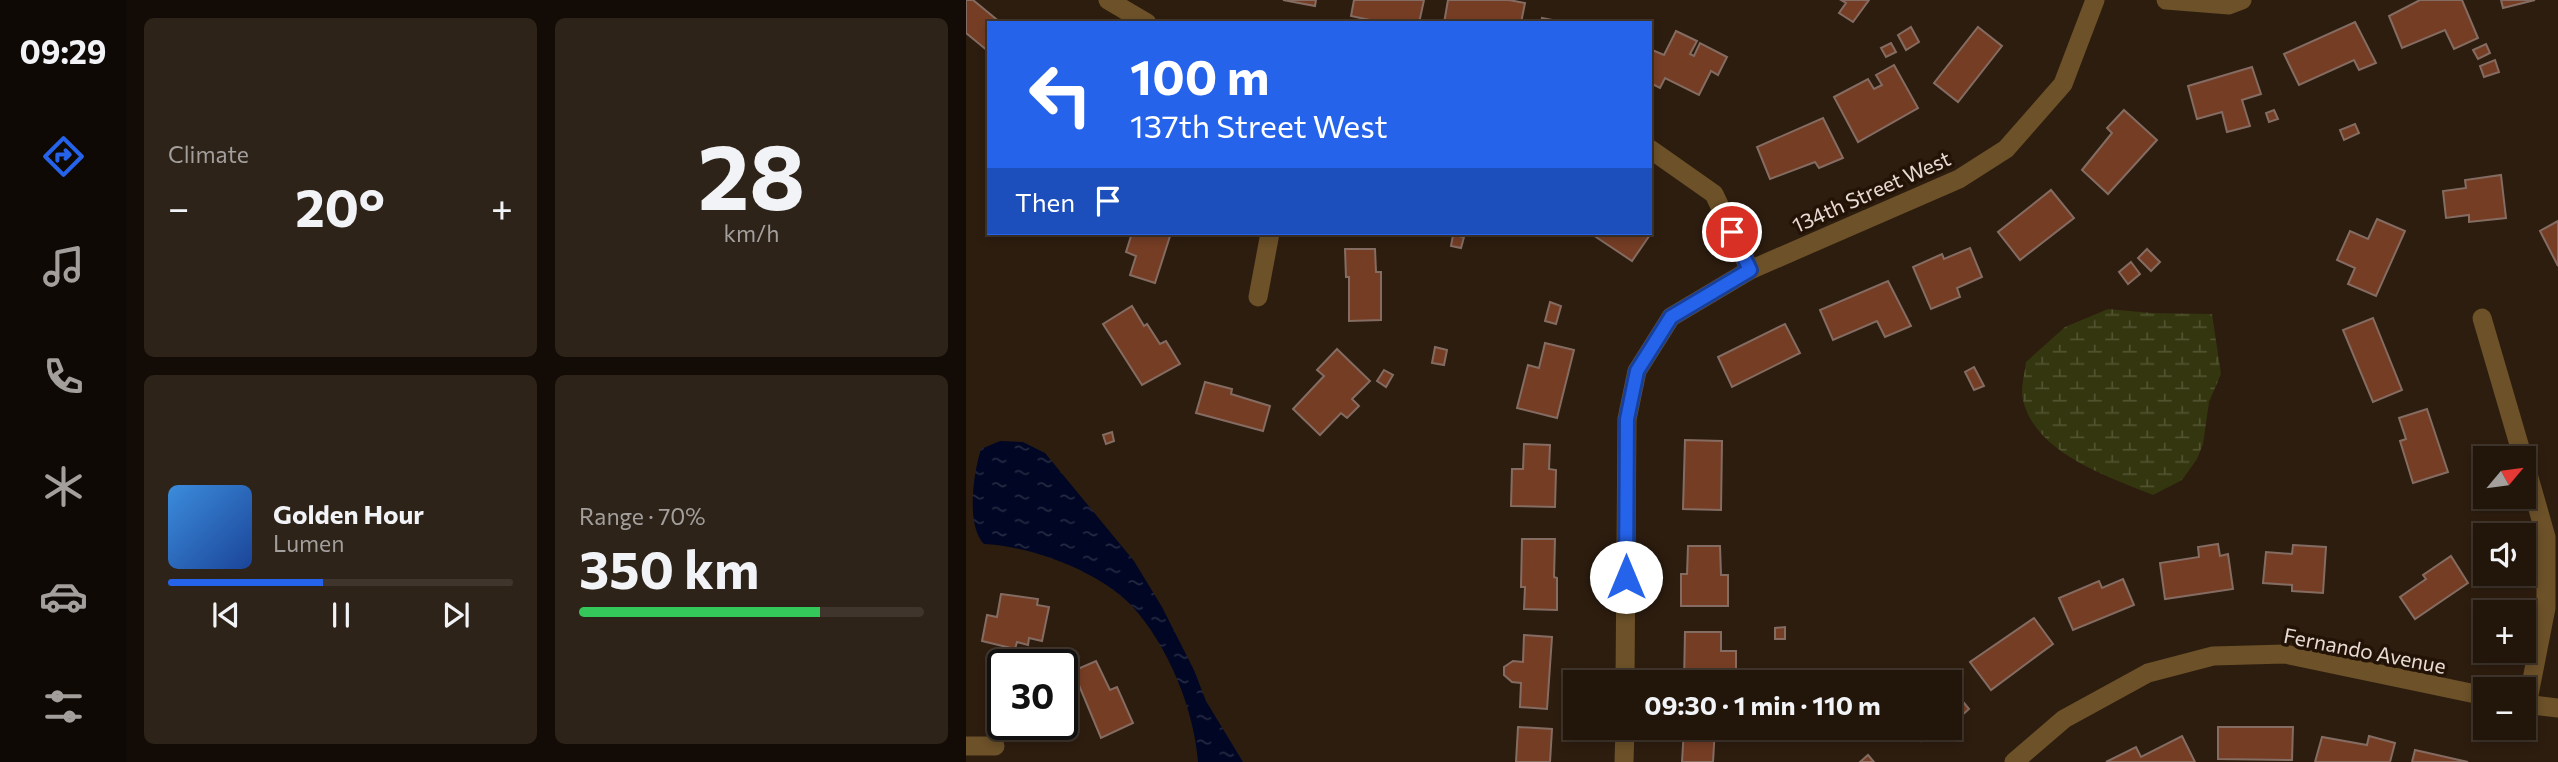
<!DOCTYPE html>
<meta charset="utf-8">
<style>
:root{--surface:#22160b;--page:#2e2319;--text:#f1f3f6;--muted:#a29f9d;--line:#3f352c;--accent:#2563eb}
body{margin:0;font-family:Commissioner,sans-serif;background:var(--page);color:var(--text);height:100vh;display:flex;flex-direction:column;font-size:26px;white-space:nowrap}
*{box-sizing:border-box;margin:0}
p{font-size:23px;color:var(--muted)}
.icon{flex:none;width:38px;height:38px;fill:none;stroke:currentColor;stroke-width:2;stroke-linecap:round;stroke-linejoin:round}
.map{position:relative;flex:1;overflow:hidden}
.drawer{display:flex;flex-direction:column;gap:18px;padding:18px;background:#130c06;width:840px}
.drawer>*{flex:none}
.guide{position:absolute;left:21px;top:21px;width:665px;height:214px;border-radius:0px;box-shadow:0 4px 10px #0003,0 0 0 2px var(--line);background:#2563eb;color:#fff;overflow:hidden}
.needle{width:46px;rotate:61deg}
.buttons{position:absolute;left:1507px;top:446px;display:grid;gap:14px}
.buttons a{display:grid;place-items:center;width:63px;height:63px;border-radius:0px;background:var(--surface);box-shadow:0 4px 10px #0003,0 0 0 2px var(--line);font-size:35px}
.speed{position:absolute;left:21px;top:649px;display:flex;gap:14px;font-size:35px;font-weight:700;text-align:center}
.speed>*{display:grid;place-content:center;width:91px;height:91px;border-radius:50%;background:var(--surface);box-shadow:0 4px 10px #0003,0 0 0 2px var(--line);line-height:1}
.speed .limit{border:4px solid #111;border-radius:10px;background:#fff;color:#111}
.pin{position:absolute;display:grid;place-items:center;width:60px;height:60px;color:#fff;margin:-30px;border:4px solid #fff;border-radius:50%;box-shadow:0 2px 7px #0007}
.me{position:absolute;width:77px;margin:-38px;rotate:0deg;stroke-linejoin:round;filter:drop-shadow(0 0 5px #0008)}
.turn{display:flex;align-items:center;gap:24px;height:147px;padding:0 28px;font-size:32px}
.turn .icon{width:91px;height:91px;stroke-width:2.5}
.turn b{display:block;font-size:49px;line-height:60px}
.then{display:flex;align-items:center;height:66px;padding:0 28px;background:#0003;gap:14px;font-size:26px}
.big{font-size:52px;font-weight:700;line-height:1.1}
.drawer .card{flex:1;display:flex;flex-direction:column;justify-content:center;gap:10px;min-width:0;padding:0 24px;border-radius:10px;background:var(--page)}
.drawer .dial{align-items:center;gap:0}
.dial b{font-size:91px;line-height:1}
.song{display:flex;align-items:center;gap:21px}
.cover{width:84px;height:84px;border-radius:10px;background:linear-gradient(135deg,hsl(210 70% 55%),hsl(220 70% 35%))}
.played{height:7px;border-radius:4px;background:linear-gradient(90deg,var(--accent) 45%,var(--line) 45%)}
.keys{display:flex;justify-content:space-around;direction:ltr}
.heat{display:flex;justify-content:space-between;align-items:center;font-size:38px;direction:ltr}
.charge{height:10px;border-radius:5px;background:linear-gradient(90deg,#34c759 70%,var(--line) 0)}
.drawer .tiles{flex:1;display:grid;gap:18px;grid-template-columns:repeat(2,1fr)}
.trip{position:absolute;left:597px;top:670px;width:399px;height:70px;border-radius:0px;background:var(--surface);box-shadow:0 4px 10px #0003,0 0 0 2px var(--line);font-weight:700;line-height:70px;text-align:center}
main{display:flex;flex:1;min-height:0}
.menu{display:flex;flex-direction:column;width:126px;justify-content:space-around;align-items:center;background:#0e0904;color:var(--muted)}
.menu .icon{width:49px;height:49px}
.menu .active{color:var(--accent)}
.menu b{font-size:32px;color:var(--text)}
.map>svg:first-child{display:block}
</style>
<main>
<nav class="menu">
<b>09:29</b>
<svg class="icon active" aria-label="directions" viewBox="0 0 24 24"><path d="M12 3l9 9-9 9-9-9zM9 14v-3h6M13 9l2 2-2 2"/></svg>
<svg class="icon" aria-label="music" viewBox="0 0 24 24"><path d="M9 18V5l10-2v13"/><circle cx="6" cy="18" r="3"/><circle cx="16" cy="16" r="3"/></svg>
<svg class="icon" aria-label="phone" viewBox="0 0 24 24"><path d="M5 4h4l2 5-3 2q2 4 5 5l2-3 5 2v4C11 20 4 13 5 4z"/></svg>
<svg class="icon" aria-label="climate" viewBox="0 0 24 24"><path d="M12 3v18M4 7l16 10M4 17L20 7"/></svg>
<svg class="icon" aria-label="car" viewBox="0 0 24 24"><path d="M5 17H2v-5l4-1 3-4h7l3 4 3 1v5h-3M9 17h6M6 11h13"/><circle cx="7" cy="17" r="2"/><circle cx="17" cy="17" r="2"/></svg>
<svg class="icon" aria-label="filters" viewBox="0 0 24 24"><path d="M4 7h16M4 17h16"/><circle cx="9" cy="7" r="2"/><circle cx="15" cy="17" r="2"/></svg>
</nav>
<section class="drawer">
<div class="tiles">
<div class="card"><p>Climate</p>
<div class="heat"><a>−</a><b class="big">20°</b><a>+</a></div>
</div>
<div class="card dial"><b>28</b><p>km/h</p></div>
<div class="card">
<div class="song"><i class="cover"></i><div><b>Golden Hour</b><p>Lumen</p></div></div>
<div class="played"></div>
<div class="keys"><svg class="icon" aria-label="previous" viewBox="0 0 24 24"><path d="M18 5L8 12l10 7zM5 5v14"/></svg><svg class="icon" aria-label="pause" viewBox="0 0 24 24"><path d="M8 5v14M16 5v14"/></svg><svg class="icon" aria-label="next" viewBox="0 0 24 24"><path d="M6 5l10 7-10 7zM19 5v14"/></svg></div>
</div>
<div class="card"><p>Range · 70%</p><b class="big">350 km</b><div class="charge"></div></div>
</div>
</section>
<div class="map">
<svg width="1592" height="762" viewBox="0 0 1592 762">
<defs>
<pattern id="wetland-marsh" width="20" height="14" patternUnits="userSpaceOnUse" patternTransform="scale(1.75)"><rect width="20" height="14" fill="#33360e"/><path d="M1 5h8M5 5V1M11 12h8M15 12V8" fill="none" stroke="#515230"/></pattern>
<pattern id="water-ripples" width="26" height="14" patternUnits="userSpaceOnUse" patternTransform="scale(1.75)"><rect width="26" height="14" fill="#000623"/><path d="M2 4q2-2 4 0t4 0M15 11q2-2 4 0t4 0" fill="none" stroke="#252a42"/></pattern>
</defs>
<rect width="100%" height="100%" fill="#2d1d0f"/>
<path fill="url(#wetland-marsh)" d="M1142 309 1186 313 1246 314 1255 374 1243 402 1237 444 1231 459 1216 480 1187 495C1142 477 1069 453 1057 400 1054 389 1059 373 1060 362L1099 327Z"/>
<path fill="url(#water-ripples)" d="M34 441 57 442 79 453 168 561 196 607 228 670 240 701 277 762H232C228 709 202 645 165 605 132 571 65 546 18 544 0 526 7 474 15 449Z"/>
<g fill="#753d24" stroke="#846c62" stroke-width="2">
<polygon points="0,0 7,0 35,23 23,23 23,52 0,33"/>
<polygon points="317,0 350,0 349,6"/>
<polygon points="388,0 458,0 453,23 418,23 385,16"/>
<polygon points="482,0 543,0 559,3 555,23 478,23"/>
<polygon points="875,0 903,0 887,22 873,13 880,3"/>
<polygon points="1454,0 1496,0 1512,38 1488,49 1479,30 1436,48 1423,16"/>
<polygon points="1535,0 1569,0 1537,8"/>
<polygon points="576,18 602,23 575,23"/>
<polygon points="1389,22 1410,63 1393,70 1388,60 1333,85 1318,54"/>
<polygon points="945,27 953,42 940,50 932,35"/>
<polygon points="1012,27 1036,46 992,102 968,83"/>
<polygon points="710,31 731,41 724,54 728,56 734,43 761,57 752,75 745,71 733,95 699,78 694,88 684,83 684,49 698,55"/>
<polygon points="925,43 930,52 920,57 915,48"/>
<polygon points="1520,44 1524,53 1512,59 1507,50"/>
<polygon points="1529,60 1533,72 1518,77 1514,66"/>
<polygon points="928,65 952,108 892,142 868,97 902,79 908,89 916,85 910,75"/>
<polygon points="1286,67 1295,94 1276,100 1284,126 1261,132 1256,112 1231,119 1222,86"/>
<polygon points="1158,110 1191,140 1142,194 1116,170 1146,133 1141,128"/>
<polygon points="1308,110 1312,119 1303,122 1300,113"/>
<polygon points="857,118 877,158 853,168 849,162 804,179 791,147"/>
<polygon points="1389,124 1393,133 1378,140 1374,130"/>
<polygon points="1535,175 1540,218 1503,222 1503,215 1480,218 1477,191 1500,188 1499,180"/>
<polygon points="1085,190 1108,218 1054,260 1032,232"/>
<polygon points="1411,219 1439,231 1410,296 1382,284 1389,268 1371,260 1384,231 1402,239"/>
<polygon points="1592,221 1592,266 1574,231"/>
<polygon points="684,231 686,232 666,261 624,233 684,233"/>
<polygon points="166,233 205,233 189,283 164,275 170,256 160,252"/>
<polygon points="487,235 498,237 495,248 485,246"/>
<polygon points="1004,248 1016,277 991,288 994,297 965,309 947,267 976,254 978,259"/>
<polygon points="379,249 409,249 410,272 415,272 415,320 383,321 383,277 380,277"/>
<polygon points="1181,249 1194,262 1185,271 1172,258"/>
<polygon points="1165,262 1174,274 1162,284 1153,272"/>
<polygon points="922,281 945,326 919,337 911,321 867,340 854,310"/>
<polygon points="584,302 595,306 590,324 579,321"/>
<polygon points="166,306 178,326 181,324 194,344 200,341 214,364 176,385 137,324"/>
<polygon points="1407,318 1436,390 1407,402 1377,330"/>
<polygon points="819,324 834,353 766,387 752,357"/>
<polygon points="579,343 608,350 591,418 551,408 562,365 573,368"/>
<polygon points="469,347 481,350 478,365 466,363"/>
<polygon points="371,349 404,381 386,399 393,406 381,418 375,413 354,435 327,409 358,376 351,370"/>
<polygon points="1008,367 1018,386 1008,390 999,372"/>
<polygon points="418,370 427,375 420,387 411,381"/>
<polygon points="239,382 266,389 265,394 304,406 297,431 230,413"/>
<polygon points="1461,409 1482,472 1447,483 1434,441 1440,439 1433,418"/>
<polygon points="146,432 148,441 140,444 137,435"/>
<polygon points="719,440 756,441 755,510 717,509"/>
<polygon points="558,444 584,445 583,469 590,470 589,507 545,506 546,469 557,469"/>
<polygon points="556,539 589,539 588,577 591,578 591,610 558,609 559,587 555,587"/>
<polygon points="1252,544 1254,556 1262,554 1267,589 1199,599 1194,563 1233,557 1232,547"/>
<polygon points="1327,545 1360,547 1357,593 1326,591 1326,585 1297,583 1300,552 1326,554"/>
<polygon points="722,546 754,546 755,575 762,575 762,606 715,606 715,574 721,574"/>
<polygon points="1485,556 1502,583 1449,619 1434,597 1460,579 1457,575"/>
<polygon points="1157,579 1168,605 1107,630 1093,598 1133,581 1136,588"/>
<polygon points="35,594 72,599 71,605 83,607 76,641 63,638 62,645 51,642 49,649 16,641 21,615 31,617"/>
<polygon points="1068,618 1087,644 1025,690 1004,662"/>
<polygon points="819,627 819,639 809,639 809,628"/>
<polygon points="719,632 755,632 755,651 770,651 770,676 756,676 756,682 718,682"/>
<polygon points="558,635 586,637 581,709 554,707 555,683 546,682 538,675 538,667 547,661 557,662"/>
<polygon points="130,661 144,690 151,687 167,723 135,738 107,671"/>
<polygon points="984,686 1003,709 984,726"/>
<polygon points="552,727 586,729 584,762 550,762"/>
<polygon points="1252,727 1327,727 1326,760 1252,759"/>
<polygon points="718,728 749,728 747,762 716,762"/>
<polygon points="944,728 971,728 955,741"/>
<polygon points="1216,736 1229,762 1140,762 1170,747 1175,757"/>
<polygon points="1403,736 1429,743 1424,762 1349,762 1356,737 1401,745"/>
<polygon points="1449,750 1502,762 1446,762"/>
<polygon points="902,755 908,762 894,762"/>
</g>
<g fill="none" stroke-linecap="round" stroke-linejoin="round">
<g stroke="#6c5129" stroke-width="19">
<polyline points="142,0 181,23"/>
<polyline points="1200,0 1263,5 1276,0"/>
<polyline points="684,149 748,194 784,270"/>
<polyline points="292,297 304,233"/>
<polyline points="1516,318 1557,458"/>
<polyline points="1558,460 1580,537 1580,608 1561,705"/>
<polyline points="659,682 661,419 671,371 705,317 784,270 993,179 1040,149 1097,84 1129,0"/>
<polyline points="1558,704 1592,708"/>
<polyline points="0,746 29,746"/>
<polyline points="658,762 659,728"/>
<polyline points="1048,762 1098,719 1182,673 1247,656 1319,654 1519,696"/>
</g>
</g>
<g fill="none" stroke-linecap="round" stroke-linejoin="round">
<g stroke="#184099" stroke-width="18">
<polyline id="route" points="660,577 661,419 671,371 705,317 784,270 766,232"/>
</g>
<use href="#route" stroke="#2563eb" stroke-width="12"/>
</g>
<g text-anchor="middle" dominant-baseline="central" stroke-width="7" stroke-linejoin="round" paint-order="stroke">
<g font-size="21" fill="#e7dbd3" stroke="#231307">
<text transform="translate(905 191) rotate(-24)">134th Street West</text>
<text transform="translate(1399 650) rotate(11)">Fernando Avenue</text>
</g>
</g>
</svg>
<div class="buttons">
<a><svg class="needle" viewBox="-14 -14 28 28"><path d="M0-13l5 13h-10z" fill="#e53935"/><path d="M0 13l5-13h-10z" fill="#a29f9d"/></svg></a>
<a><svg class="icon" aria-label="sound" viewBox="0 0 24 24"><path d="M4 9h4l5-4v14l-5-4H4zM17 9q2 3 0 6"/></svg></a>
<a>+</a>
<a>−</a>
</div>
<div class="speed"><div class="limit">30</div></div>
<div class="pin" style="left:766px;top:232px;background:#d93025"><svg class="icon" aria-label="arrive" viewBox="0 0 24 24"><path d="M6 21V4h12l-3 4 3 4H6"/></svg></div>
<svg class="me" style="left:660px;top:577px" viewBox="-20 -20 40 40"><circle r="19" fill="#fff"/><path d="M0-13L10 11 0 6-10 11z" fill="#2563eb"/></svg>
<div class="trip">09:30 · 1 min · 110 m</div>
<div class="guide">
<div class="turn"><svg class="icon" aria-label="left" viewBox="0 0 24 24"><path d="M17 20v-9H6M10 6l-5 5 5 5"/></svg><div><b>100 m</b>137th Street West</div></div>
<div class="then">Then<svg class="icon" aria-label="arrive" viewBox="0 0 24 24"><path d="M6 21V4h12l-3 4 3 4H6"/></svg></div>
</div>
</div>
</main>
